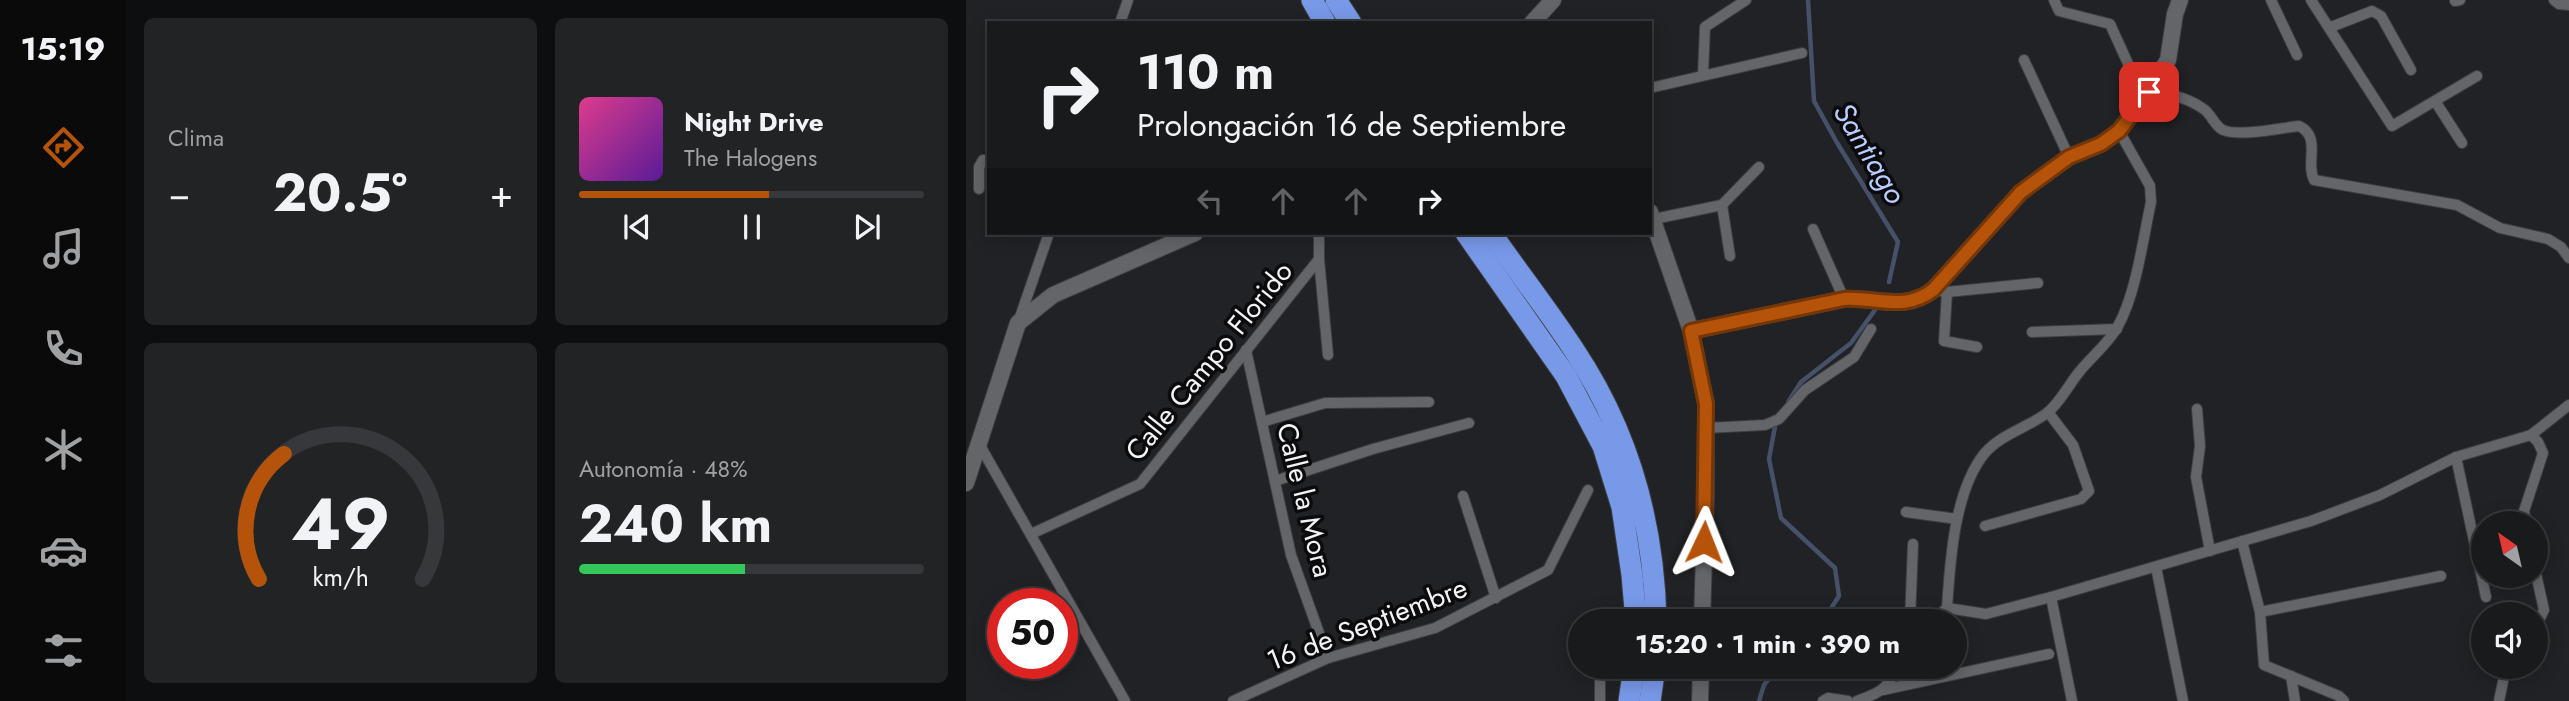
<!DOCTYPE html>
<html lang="es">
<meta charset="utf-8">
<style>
:root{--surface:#181a1c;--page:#212325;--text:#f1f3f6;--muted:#9fa1a3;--line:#36383b;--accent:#b45309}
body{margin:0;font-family:Jost,sans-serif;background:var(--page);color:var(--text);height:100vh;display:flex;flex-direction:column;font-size:26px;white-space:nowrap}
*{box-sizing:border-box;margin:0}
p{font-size:23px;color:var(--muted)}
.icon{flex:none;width:38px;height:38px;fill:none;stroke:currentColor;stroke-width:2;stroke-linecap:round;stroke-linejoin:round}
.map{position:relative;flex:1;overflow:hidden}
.sheet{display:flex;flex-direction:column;gap:18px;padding:18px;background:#0d0e0f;width:840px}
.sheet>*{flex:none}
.hud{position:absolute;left:21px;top:21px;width:665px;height:214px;border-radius:0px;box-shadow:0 4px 18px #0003,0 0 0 2px var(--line);background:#181a1c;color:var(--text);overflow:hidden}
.needle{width:46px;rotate:326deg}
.tools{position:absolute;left:1505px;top:511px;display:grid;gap:14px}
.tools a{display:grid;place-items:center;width:77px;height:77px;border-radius:50%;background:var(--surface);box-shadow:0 4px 18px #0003,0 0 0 2px var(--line);font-size:35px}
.speed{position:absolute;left:21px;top:588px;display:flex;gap:14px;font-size:35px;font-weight:700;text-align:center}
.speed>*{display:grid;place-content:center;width:91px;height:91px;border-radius:50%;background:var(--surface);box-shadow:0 4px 18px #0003,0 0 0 2px var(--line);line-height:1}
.speed .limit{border:10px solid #d22;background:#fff;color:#111}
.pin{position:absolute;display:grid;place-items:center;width:60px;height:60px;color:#fff;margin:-30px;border-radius:14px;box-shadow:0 4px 10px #0006}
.me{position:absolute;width:77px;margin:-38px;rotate:2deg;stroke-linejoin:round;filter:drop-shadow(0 0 5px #0008)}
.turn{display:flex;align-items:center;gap:24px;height:147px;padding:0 35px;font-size:32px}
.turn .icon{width:91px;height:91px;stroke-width:2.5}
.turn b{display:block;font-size:49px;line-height:60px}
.lanes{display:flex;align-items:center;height:66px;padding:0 35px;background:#0003;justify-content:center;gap:35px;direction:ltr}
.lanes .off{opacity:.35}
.big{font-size:52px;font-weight:700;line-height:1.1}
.sheet .tile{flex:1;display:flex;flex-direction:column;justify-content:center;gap:10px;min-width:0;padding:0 24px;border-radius:10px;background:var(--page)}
.sheet .dial{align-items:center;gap:0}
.dial svg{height:182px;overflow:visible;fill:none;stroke:var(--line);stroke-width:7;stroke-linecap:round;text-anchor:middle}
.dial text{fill:var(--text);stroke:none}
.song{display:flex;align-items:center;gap:21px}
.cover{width:84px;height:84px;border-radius:10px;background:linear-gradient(135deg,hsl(330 70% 55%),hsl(270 70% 35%))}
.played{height:7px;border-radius:4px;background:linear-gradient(90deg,var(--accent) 55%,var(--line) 55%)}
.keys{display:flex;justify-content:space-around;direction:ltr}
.heat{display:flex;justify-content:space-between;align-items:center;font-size:38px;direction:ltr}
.charge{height:10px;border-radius:5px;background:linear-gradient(90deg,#34c759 48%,var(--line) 0)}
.sheet .tiles{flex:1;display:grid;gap:18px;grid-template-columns:repeat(2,1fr)}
.trip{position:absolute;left:602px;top:609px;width:399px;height:70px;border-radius:35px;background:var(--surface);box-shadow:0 4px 18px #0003,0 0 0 2px var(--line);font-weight:700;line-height:70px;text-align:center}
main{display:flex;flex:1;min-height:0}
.tab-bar{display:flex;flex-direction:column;width:126px;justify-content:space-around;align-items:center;background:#0a0a0b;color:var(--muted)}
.tab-bar .icon{width:49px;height:49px}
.tab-bar .current{color:var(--accent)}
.tab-bar b{font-size:32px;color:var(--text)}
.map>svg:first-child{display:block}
</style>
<main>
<nav class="tab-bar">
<b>15:19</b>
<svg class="icon current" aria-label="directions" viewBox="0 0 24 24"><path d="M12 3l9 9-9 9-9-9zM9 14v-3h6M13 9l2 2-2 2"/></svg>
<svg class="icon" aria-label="music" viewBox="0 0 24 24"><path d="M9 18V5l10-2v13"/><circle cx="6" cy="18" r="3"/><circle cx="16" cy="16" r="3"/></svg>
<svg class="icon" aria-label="phone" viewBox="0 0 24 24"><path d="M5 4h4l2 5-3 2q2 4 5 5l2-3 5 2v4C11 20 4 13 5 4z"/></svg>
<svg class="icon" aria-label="climate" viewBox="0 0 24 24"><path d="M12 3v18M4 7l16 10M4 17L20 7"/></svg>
<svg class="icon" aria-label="car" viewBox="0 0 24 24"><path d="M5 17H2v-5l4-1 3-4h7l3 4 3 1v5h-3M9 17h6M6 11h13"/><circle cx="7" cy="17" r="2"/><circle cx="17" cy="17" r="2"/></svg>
<svg class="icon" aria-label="filters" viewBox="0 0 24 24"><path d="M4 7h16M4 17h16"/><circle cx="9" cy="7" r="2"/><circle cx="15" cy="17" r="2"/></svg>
</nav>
<section class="sheet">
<div class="tiles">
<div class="tile"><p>Clima</p>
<div class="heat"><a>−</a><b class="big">20.5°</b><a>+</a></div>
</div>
<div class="tile">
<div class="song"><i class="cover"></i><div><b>Night Drive</b><p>The Halogens</p></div></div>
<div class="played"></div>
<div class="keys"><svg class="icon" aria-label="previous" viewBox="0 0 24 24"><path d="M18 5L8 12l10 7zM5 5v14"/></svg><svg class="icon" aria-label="pause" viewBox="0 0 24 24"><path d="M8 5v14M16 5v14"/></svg><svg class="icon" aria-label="next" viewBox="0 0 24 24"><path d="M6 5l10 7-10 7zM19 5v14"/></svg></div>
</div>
<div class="tile dial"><svg viewBox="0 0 100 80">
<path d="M14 69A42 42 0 1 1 86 69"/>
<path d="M14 69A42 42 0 0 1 25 14" stroke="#b45309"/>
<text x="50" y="56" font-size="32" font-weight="700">49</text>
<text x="50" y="72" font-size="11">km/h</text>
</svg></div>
<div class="tile"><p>Autonomía · 48%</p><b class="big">240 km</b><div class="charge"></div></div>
</div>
</section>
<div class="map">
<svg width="1603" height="701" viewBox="0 0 1603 701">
<rect width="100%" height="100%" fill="#202225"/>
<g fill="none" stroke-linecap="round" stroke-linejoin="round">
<g stroke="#465068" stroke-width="4.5">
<polyline points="842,0 848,101 870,141 932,242 923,282"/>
<polyline points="822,402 835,382 885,343 909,310"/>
<polyline points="810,421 803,459 815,518 869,568 873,596 857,621"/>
<polyline points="793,701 798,685 812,667"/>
</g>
<g stroke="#3d3e41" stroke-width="12">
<g id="minor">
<path d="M1088 0 1093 11 1144 24 1164 68 1183 91C1202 93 1223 98 1239 110 1246 116 1249 126 1257 130 1274 137 1314 128 1333 126 1356 137 1339 162 1348 180L1491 205 1534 228 1582 239 1595 247 1603 258"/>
<polyline points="1305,0 1331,55"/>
<polyline points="1345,0 1426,126 1511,76"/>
<polyline points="1588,0 1593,4 1603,5"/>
<polyline points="1489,1 1494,0"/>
<polyline points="154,23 162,0"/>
<polyline points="1365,27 1406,11 1415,16 1445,70"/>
<polyline points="1058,60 1103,157"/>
<polyline points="737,75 739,27 780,0"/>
<polyline points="684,88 836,53"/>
<polyline points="1469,101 1496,143"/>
<polyline points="13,189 13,167 17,160 23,161"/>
<polyline points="756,205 793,167"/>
<polyline points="688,219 756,205 764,256"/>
<polyline points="847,229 878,299"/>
<polyline points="353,259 362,355"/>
<polyline points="967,290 981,292 1072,283"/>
<polyline points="981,292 978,341 1011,347"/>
<polyline points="53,320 83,233"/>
<polyline points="1066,332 1151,329"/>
<polyline points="280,350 325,555 362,658"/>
<polyline points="1231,409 1234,446 1230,477 1244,551"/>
<polyline points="296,422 359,403 463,402"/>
<polyline points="740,428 799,425 813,419 839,390 888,357 905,329"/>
<polyline points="12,442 159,701"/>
<polyline points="1490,457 1520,597"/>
<polyline points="309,481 407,449 503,423"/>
<polyline points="497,496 530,598"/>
<polyline points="940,512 991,519"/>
<polyline points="1560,523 1558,511 1577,453 1572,442 1565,435"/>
<polyline points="1019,526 1115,499 1123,491 1107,445 1082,412"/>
<polyline points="65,534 174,484 353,259 353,233"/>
<polyline points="1276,541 1294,612 1298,665 1373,696 1378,701"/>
<polyline points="1190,567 1217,701"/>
<polyline points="1570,574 1578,610 1570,626"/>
<polyline points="1085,597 1106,701"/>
<path d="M981 608C984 562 988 492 1018 454 1035 434 1061 428 1081 413 1094 403 1103 384 1114 371 1126 356 1143 343 1152 326 1170 294 1177 239 1185 202L1184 186 1153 131"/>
<polyline points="1294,612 1475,576"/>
<polyline points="944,621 947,544"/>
<polyline points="967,621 981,608 1020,614 1085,597 1345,521 1414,495 1490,457 1565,435 1603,405"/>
<polyline points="634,667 634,701"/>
<polyline points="1325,676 1329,701"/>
<polyline points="917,690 1083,654"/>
<polyline points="267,701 362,658 469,628 582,570 622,490"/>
<polyline points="857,701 862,698 882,701"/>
<path d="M891 701C910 694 925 689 929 667"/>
<polyline points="1533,701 1540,667"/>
</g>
</g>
<g stroke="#3d3e41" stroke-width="18">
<g id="secondary">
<polyline points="566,23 587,0"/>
<polyline points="684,212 725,331 740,404 740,489 736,621"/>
<path d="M725 331 878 299C911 297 938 312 967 290L1055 192 1103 157 1135 144 1153 131 1183 91 1202 60 1209 14 1214 0"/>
<polyline points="0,483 52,323 87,295 229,233"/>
<polyline points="734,701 735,667"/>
</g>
</g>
<g stroke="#3d3e41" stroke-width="23">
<g id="motorway">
<polyline points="346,0 359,23"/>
<polyline points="370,0 385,23"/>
<polyline points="500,233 600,376 637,446 656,507 666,575 670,621"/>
<path d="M525 233C552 272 582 310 608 350 662 431 688 524 690 621"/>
<polyline points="663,701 668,667"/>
<polyline points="684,701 689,667"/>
</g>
</g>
<use href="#minor" stroke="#636569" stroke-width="10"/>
<use href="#secondary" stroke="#636569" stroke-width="16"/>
<use href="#motorway" stroke="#7898e8" stroke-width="21"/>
</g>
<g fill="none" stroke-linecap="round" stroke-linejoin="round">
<g stroke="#753606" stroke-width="18">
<path id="route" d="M738 542 740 404 725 331 878 299C912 297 938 312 967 290L1055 192 1103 157 1135 144 1153 131 1183 92"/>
</g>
<use href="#route" stroke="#b45309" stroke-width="12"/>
</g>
<g text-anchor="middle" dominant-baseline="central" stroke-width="7" stroke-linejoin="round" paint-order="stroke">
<g font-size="28" fill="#f2f3f6" stroke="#0b0b0d">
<text transform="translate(243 361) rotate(-51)">Calle Campo Florido</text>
<text transform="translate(339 500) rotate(76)">Calle la Mora</text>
<text transform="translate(401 624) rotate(-21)">16 de Septiembre</text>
</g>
<g font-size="30" font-style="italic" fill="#b8ccfd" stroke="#0b0b0d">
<text transform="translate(904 153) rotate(59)">Santiago</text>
</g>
</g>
</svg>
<div class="tools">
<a><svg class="needle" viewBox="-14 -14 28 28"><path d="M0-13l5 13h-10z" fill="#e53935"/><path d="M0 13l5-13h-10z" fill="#9fa1a3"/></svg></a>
<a><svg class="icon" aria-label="sound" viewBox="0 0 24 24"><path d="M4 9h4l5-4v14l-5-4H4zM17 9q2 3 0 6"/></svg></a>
</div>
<div class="speed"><div class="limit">50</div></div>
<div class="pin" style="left:1183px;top:92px;background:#d93025"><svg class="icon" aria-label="arrive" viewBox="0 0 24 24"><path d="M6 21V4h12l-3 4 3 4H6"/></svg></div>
<svg class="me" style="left:738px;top:542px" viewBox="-20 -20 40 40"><path d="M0-17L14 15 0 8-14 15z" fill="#b45309" stroke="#fff" stroke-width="4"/></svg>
<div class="trip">15:20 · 1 min · 390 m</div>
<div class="hud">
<div class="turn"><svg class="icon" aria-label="right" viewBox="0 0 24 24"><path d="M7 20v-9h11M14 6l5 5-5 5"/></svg><div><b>110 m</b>Prolongación 16 de Septiembre</div></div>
<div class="lanes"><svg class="icon off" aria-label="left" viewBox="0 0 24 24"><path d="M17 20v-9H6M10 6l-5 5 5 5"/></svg><svg class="icon off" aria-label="ahead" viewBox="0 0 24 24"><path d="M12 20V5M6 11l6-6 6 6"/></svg><svg class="icon off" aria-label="ahead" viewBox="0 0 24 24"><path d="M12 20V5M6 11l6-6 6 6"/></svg><svg class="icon" aria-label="right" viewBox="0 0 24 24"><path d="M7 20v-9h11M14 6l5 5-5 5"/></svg></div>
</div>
</div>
</main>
